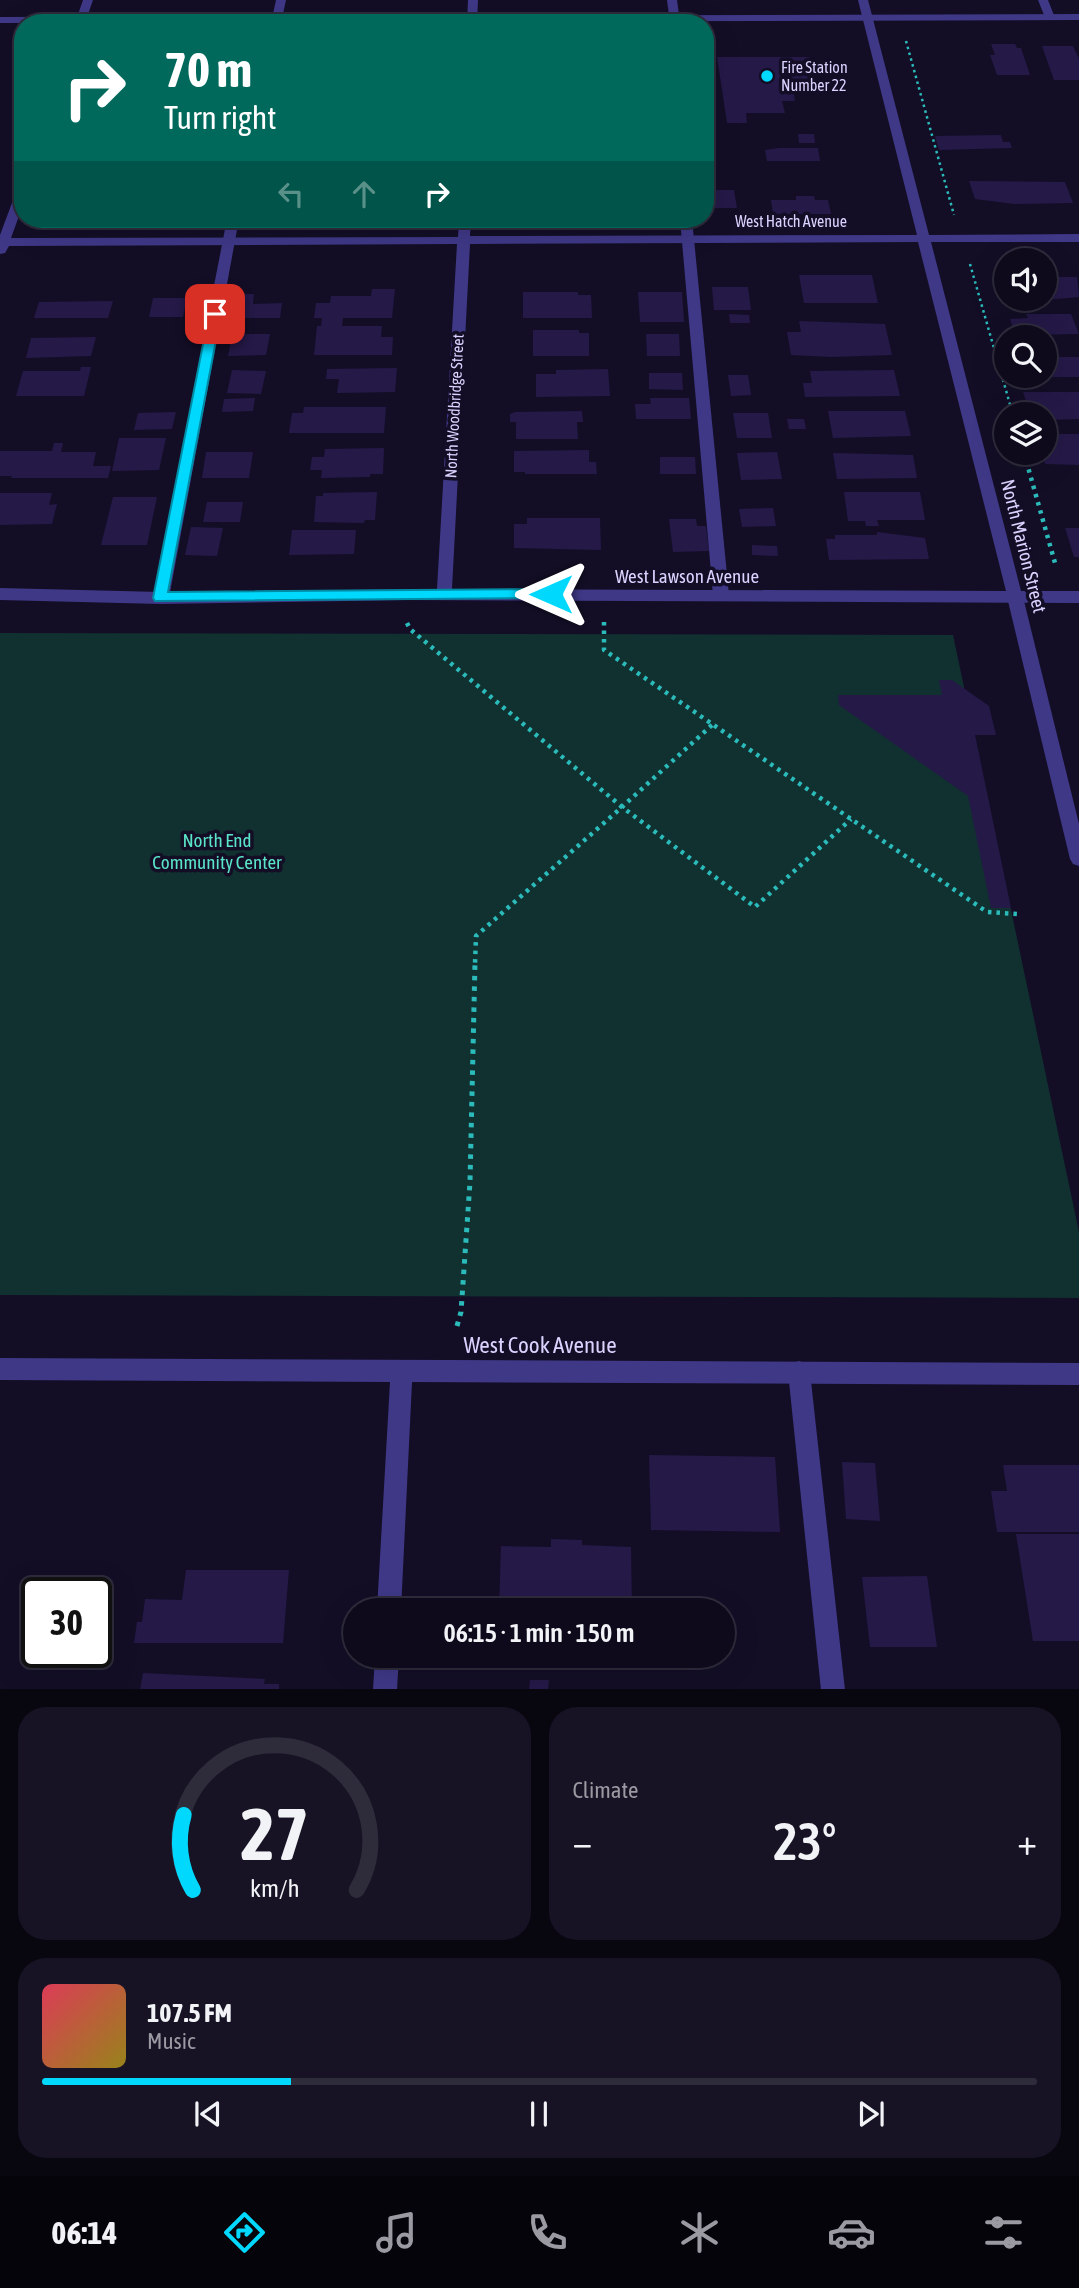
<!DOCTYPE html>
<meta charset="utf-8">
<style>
:root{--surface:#0e0a1c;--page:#171325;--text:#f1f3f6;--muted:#9b9aa3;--line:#2e2b3b;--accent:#00d8fe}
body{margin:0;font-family:"Asap Condensed",sans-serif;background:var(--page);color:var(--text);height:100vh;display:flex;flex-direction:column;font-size:26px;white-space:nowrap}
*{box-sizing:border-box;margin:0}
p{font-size:23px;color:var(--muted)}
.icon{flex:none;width:38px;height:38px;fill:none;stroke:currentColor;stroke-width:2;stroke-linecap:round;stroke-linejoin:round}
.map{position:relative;height:1689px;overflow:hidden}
.panel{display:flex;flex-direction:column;gap:18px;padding:18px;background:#08060f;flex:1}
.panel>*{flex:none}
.guide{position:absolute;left:14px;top:14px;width:700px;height:214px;border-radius:28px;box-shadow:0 7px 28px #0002,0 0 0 2px var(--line);background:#00695c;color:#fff;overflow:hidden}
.controls{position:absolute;left:994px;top:248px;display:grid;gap:14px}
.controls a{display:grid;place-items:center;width:63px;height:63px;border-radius:50%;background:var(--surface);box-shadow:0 7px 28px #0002,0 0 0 2px var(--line);font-size:35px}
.speed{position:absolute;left:21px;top:1577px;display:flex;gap:14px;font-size:35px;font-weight:700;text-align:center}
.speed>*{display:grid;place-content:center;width:91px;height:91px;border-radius:50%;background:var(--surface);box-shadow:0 7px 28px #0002,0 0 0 2px var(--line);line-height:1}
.speed .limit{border:4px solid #111;border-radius:10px;background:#fff;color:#111}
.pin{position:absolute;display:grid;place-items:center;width:60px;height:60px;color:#fff;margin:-30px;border-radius:14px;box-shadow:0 4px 10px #0006}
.me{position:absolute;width:77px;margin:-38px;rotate:270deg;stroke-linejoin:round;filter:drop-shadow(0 0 5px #0008)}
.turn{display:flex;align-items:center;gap:24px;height:147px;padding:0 35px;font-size:32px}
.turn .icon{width:91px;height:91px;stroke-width:2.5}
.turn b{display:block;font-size:49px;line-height:60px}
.lanes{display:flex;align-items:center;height:66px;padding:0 35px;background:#0003;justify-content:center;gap:35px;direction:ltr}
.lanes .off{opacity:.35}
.big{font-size:52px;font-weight:600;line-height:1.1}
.panel .widget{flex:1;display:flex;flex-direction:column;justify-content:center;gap:10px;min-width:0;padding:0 24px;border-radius:28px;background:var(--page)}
.panel .dial{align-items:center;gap:0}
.dial svg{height:182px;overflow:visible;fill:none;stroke:var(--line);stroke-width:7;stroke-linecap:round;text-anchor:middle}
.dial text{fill:var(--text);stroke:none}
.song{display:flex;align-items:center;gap:21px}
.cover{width:84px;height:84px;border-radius:10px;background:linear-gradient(135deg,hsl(350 70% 55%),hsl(50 70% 35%))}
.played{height:7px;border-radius:4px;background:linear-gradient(90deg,var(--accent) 25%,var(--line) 25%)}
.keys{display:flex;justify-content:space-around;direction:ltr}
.heat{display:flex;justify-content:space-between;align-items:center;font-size:38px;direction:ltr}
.panel .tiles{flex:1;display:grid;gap:18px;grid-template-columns:1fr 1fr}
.widget:last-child{grid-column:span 2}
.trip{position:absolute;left:343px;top:1598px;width:392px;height:70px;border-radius:35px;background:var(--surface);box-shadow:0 7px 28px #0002,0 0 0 2px var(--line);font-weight:600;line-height:70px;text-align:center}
.menu{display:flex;height:112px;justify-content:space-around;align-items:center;background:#06040b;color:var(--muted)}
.menu .icon{width:49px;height:49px}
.menu .current{color:var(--accent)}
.menu b{font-size:32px;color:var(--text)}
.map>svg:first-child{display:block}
</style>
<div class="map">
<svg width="1079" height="1690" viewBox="0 0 1079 1690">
<rect width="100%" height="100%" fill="#130e26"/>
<polygon fill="#113030" points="0,633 953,635 1079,1232 1079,1298 0,1295"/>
<g fill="#251948">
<polygon points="991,44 1015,44 1017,48 1021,48 1030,75 997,75 990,55 995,55"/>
<polygon points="1042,46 1073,46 1079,59 1079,80 1054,80"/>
<polygon points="717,57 810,57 818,94 794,94 795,101 782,101 785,113 746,113 747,123 727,123"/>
<polygon points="798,134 814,134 815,143 799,143"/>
<polygon points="1001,135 1003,142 1010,142 1012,148 939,150 935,136"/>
<polygon points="779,148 818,148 820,161 767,161 765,150"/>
<polygon points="969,181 1065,182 1073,203 1014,204 975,199"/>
<polygon points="705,190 734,190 737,208 705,208"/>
<polygon points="796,196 814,196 815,200 828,200 831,214 773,214 771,200 796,200"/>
<polygon points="799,275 872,275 878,303 804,303"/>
<polygon points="1045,277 1077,277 1079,297 1045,300"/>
<polygon points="712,287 748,287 751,310 714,310"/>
<polygon points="372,289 395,289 392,318 343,318 342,326 382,326 381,337 393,337 392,355 314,355 317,326 321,326 322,318 314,318 316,303 330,303 331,296 371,296"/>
<polygon points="523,292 578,292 578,295 591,295 592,318 523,318"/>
<polygon points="638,292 682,292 684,322 640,322"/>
<polygon points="236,294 254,294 253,304 282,303 280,318 231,318"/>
<polygon points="153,298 187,298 183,317 149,317"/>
<polygon points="113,301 108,318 34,318 39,302"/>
<polygon points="729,314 749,315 750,323 730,323"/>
<polygon points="1026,314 1071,314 1079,334 1015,335 1010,319 1028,318"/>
<polygon points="799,321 885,324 892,355 831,357 791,355 787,332 801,332"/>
<polygon points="533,330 579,330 579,333 589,333 589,356 533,356"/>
<polygon points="232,334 270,334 266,355 228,356"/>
<polygon points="646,334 679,334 680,356 647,356"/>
<polygon points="96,337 91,356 26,358 31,338"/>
<rect x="1045" y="357" width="34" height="20"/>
<polygon points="81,367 91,367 84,396 16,396 23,371 80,371"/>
<polygon points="397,368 395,392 337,393 339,379 326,379 327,369"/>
<polygon points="608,369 610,396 536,397 536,374 556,374 556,370"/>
<polygon points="232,370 266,371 261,394 227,393"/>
<polygon points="894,370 900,396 805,397 803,383 812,383 810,371"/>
<polygon points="649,373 682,373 683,390 649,389"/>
<polygon points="728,375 748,375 751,395 731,396"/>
<polygon points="1023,392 1079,392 1079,419 1045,420 1045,415 1031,415"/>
<polygon points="255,398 253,411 222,412 224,399"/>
<polygon points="650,398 689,398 691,419 636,419 635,404 651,404"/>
<polygon points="304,407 386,407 384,433 289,433 292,413 303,413"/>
<polygon points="582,411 583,422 577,422 578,439 516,439 516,422 510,422 510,414 515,412"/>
<polygon points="828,411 905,411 911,436 833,438"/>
<polygon points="176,412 172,429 134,430 138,413"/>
<polygon points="733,413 768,413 772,438 737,438"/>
<polygon points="787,419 804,419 806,429 789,429"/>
<polygon points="1056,434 1079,434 1079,465 1045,464 1042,453 1045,453 1045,439 1058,439"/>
<polygon points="119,438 166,438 159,470 112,471"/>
<polygon points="54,443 63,443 61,452 96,452 93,466 111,466 108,478 11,478 12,476 0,476 0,451 52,451"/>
<polygon points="384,448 383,474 370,474 370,477 321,478 322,470 310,470 312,457 324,457 325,449"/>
<polygon points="589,450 589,462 596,462 597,474 525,474 525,472 514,472 514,451"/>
<polygon points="206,452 253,452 249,478 202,478"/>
<polygon points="777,452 782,479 741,480 737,453"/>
<polygon points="833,453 913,455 917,478 837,479"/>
<polygon points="660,457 695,457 696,474 660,474"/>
<polygon points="377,492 375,520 365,520 364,523 314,522 316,496 323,496 323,493"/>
<polygon points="844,492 920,492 925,520 877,520 879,526 866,526 865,521 848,521"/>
<polygon points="0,493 52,493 49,505 57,504 52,524 0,525"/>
<polygon points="113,497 157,497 147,545 101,545"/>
<polygon points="207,502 243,502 240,522 203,522"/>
<polygon points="773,508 776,526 742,527 739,509"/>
<polygon points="527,518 600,518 601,550 514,548 514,524 527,524"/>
<polygon points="669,519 696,519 697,526 706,526 709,551 673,552"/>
<polygon points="191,527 223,528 217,556 185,555"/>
<polygon points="1065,528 1079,528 1079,557 1074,557"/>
<polygon points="292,530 356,530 354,554 289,555"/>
<polygon points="877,532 925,538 929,559 829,560 826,539 835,539 835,535 877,535"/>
<polygon points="752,545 777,546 778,556 752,555"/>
<polygon points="939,680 952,680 989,706 996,735 975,735 1011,908 991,908 968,796 839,705 838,695 942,695"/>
<polygon points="649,1455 775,1457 780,1532 651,1530"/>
<polygon points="842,1462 875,1463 880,1521 846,1519"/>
<polygon points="1003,1465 1079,1465 1079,1532 997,1532 991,1491 1007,1491"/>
<polygon points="1016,1534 1079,1534 1079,1641 1033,1641"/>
<polygon points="551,1539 582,1540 582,1545 631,1547 632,1610 499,1610 501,1546 551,1547"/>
<polygon points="186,1570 289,1570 283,1643 134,1643 137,1622 142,1622 145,1599 182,1600"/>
<polygon points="927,1576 937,1647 870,1647 862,1577"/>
<polygon points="143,1673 265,1679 264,1684 279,1684 279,1690 140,1690"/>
<polygon points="530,1680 549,1680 548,1690 529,1690"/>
</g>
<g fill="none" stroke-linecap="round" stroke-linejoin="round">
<g stroke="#2bbbba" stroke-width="2.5" stroke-dasharray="2.5 3.5" stroke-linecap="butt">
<polyline points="906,41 954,215"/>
<polyline points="970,264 1013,415"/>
</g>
<g stroke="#2bbbba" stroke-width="4.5" stroke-dasharray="3.5 5" stroke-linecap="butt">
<polyline points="1024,453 1055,563 1053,567"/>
<polyline points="604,622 604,650 987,912 1018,914"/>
<polyline points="407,623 410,629 622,807 476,936 475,964"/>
<polyline points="712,725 622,807 755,907 851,819"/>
</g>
<polyline stroke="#2bbbba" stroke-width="5" stroke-dasharray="4.5 6" stroke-linecap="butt" points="457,1326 461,1312 470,1182 475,962"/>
<g fill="#3f3887" fill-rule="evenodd">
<polygon points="276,0 286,0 281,23 271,23"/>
<polygon points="667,0 677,0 680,23 670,23"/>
<polygon points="1038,0 1048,0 1055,18 1054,20 1046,20"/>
<polygon points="227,219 239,219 169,598 161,604 153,598"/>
<polygon points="680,219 692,219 729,595 721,601 713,595"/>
<polygon points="1015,591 1023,597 1079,824 1079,866 1073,864 1070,859 1007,597"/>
<polygon points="799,1361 807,1364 810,1372 845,1690 821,1690 788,1372 791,1364"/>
</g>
<g fill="#3f3887" fill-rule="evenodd">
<polygon points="83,0 93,0 85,23 75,23"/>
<polygon points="468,0 478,0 477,23 467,23"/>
<path d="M858 0H868L929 235 1079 234V242H931L1021 591H1079V603L405 600 161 604 0 600V588L161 592 437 589 457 244 9 246 5 253 0 254V235L19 184 23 183V205L11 238 458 237 459 219H471L470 236 917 235ZM918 242 1006 591 452 589 470 244Z"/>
<polygon points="0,1358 1079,1363 1079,1385 412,1382 401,1610 377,1610 390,1382 0,1380"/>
<polygon points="375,1656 399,1656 397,1690 373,1690"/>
</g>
<polygon fill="#3f3887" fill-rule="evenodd" points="1079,14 1079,20 0,23 0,17"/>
</g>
<polygon fill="#00d8fe" stroke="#008ca5" stroke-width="2" points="215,310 221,314 168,592 551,589 558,594 556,598 155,601 153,598 209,314"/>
<circle fill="#00d8fe" stroke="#130e26" stroke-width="2.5" cx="767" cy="76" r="7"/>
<g text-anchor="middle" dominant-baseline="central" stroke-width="7" stroke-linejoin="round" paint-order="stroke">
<g font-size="16" fill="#dad3ff" stroke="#130e26" text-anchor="start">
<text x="781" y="67">Fire Station<tspan x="781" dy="18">Number 22</tspan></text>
</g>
<g font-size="16" fill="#dad3ff" stroke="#130e26">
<text x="791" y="221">West Hatch Avenue</text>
<text transform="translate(454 406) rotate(-87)">North Woodbridge Street</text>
</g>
<g font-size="19" fill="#dad3ff" stroke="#130e26">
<text transform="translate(1024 546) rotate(76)">North Marion Street</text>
<text x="687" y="576">West Lawson Avenue</text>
</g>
<g font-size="19" fill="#5ae4c8" stroke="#130e26">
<text x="217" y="840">North End<tspan x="217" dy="22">Community Center</tspan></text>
</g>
<g font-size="23" fill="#dad3ff" stroke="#130e26">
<text x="540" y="1345">West Cook Avenue</text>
</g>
</g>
</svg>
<div class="controls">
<a><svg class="icon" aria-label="sound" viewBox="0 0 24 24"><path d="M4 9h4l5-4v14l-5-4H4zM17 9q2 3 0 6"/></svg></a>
<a><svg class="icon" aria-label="search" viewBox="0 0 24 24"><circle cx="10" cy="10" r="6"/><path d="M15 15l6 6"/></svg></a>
<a><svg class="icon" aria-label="layers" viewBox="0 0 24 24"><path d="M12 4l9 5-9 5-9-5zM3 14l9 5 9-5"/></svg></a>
</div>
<div class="speed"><div class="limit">30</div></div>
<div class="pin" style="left:215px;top:314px;background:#d93025"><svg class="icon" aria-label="arrive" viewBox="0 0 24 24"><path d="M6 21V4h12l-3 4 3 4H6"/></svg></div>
<svg class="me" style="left:551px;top:594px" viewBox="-20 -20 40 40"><path d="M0-17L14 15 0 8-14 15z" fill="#00d8fe" stroke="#fff" stroke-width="4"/></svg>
<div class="trip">06:15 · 1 min · 150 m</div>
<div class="guide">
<div class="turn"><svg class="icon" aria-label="right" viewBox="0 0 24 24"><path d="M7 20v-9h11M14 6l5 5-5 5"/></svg><div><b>70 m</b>Turn right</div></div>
<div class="lanes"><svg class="icon off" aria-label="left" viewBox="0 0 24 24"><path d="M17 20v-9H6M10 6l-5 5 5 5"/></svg><svg class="icon off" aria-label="ahead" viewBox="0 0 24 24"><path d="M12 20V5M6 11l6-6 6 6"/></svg><svg class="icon" aria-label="right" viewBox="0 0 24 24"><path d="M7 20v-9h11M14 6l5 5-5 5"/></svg></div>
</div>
</div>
<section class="panel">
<div class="tiles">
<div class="widget dial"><svg viewBox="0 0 100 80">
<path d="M14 69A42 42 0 1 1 86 69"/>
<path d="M14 69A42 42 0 0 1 10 36" stroke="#00d8fe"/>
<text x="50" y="56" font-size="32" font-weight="700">27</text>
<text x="50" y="72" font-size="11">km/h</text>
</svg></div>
<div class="widget"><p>Climate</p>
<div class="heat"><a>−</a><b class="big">23°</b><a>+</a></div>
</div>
<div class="widget">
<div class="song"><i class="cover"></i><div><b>107.5 FM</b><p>Music</p></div></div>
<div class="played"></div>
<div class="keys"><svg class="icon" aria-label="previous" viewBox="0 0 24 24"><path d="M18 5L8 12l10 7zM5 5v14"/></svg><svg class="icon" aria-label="pause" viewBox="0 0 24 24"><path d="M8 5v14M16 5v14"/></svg><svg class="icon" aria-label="next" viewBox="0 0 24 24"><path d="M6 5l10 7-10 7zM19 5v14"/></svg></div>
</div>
</div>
</section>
<nav class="menu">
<b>06:14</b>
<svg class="icon current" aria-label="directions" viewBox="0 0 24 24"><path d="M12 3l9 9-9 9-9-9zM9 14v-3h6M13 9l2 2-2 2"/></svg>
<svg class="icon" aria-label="music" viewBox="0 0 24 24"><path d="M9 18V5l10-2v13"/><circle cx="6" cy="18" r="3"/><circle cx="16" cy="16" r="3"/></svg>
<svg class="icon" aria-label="phone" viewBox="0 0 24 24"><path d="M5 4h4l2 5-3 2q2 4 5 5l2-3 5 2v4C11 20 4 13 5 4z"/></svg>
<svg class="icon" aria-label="climate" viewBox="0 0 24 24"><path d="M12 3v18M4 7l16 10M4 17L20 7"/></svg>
<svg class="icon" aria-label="car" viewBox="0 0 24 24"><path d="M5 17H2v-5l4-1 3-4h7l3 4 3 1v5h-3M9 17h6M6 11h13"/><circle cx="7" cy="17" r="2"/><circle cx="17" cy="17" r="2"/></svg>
<svg class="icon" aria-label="filters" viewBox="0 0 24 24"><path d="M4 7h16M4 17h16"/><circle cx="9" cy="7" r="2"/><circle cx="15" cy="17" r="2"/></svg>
</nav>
